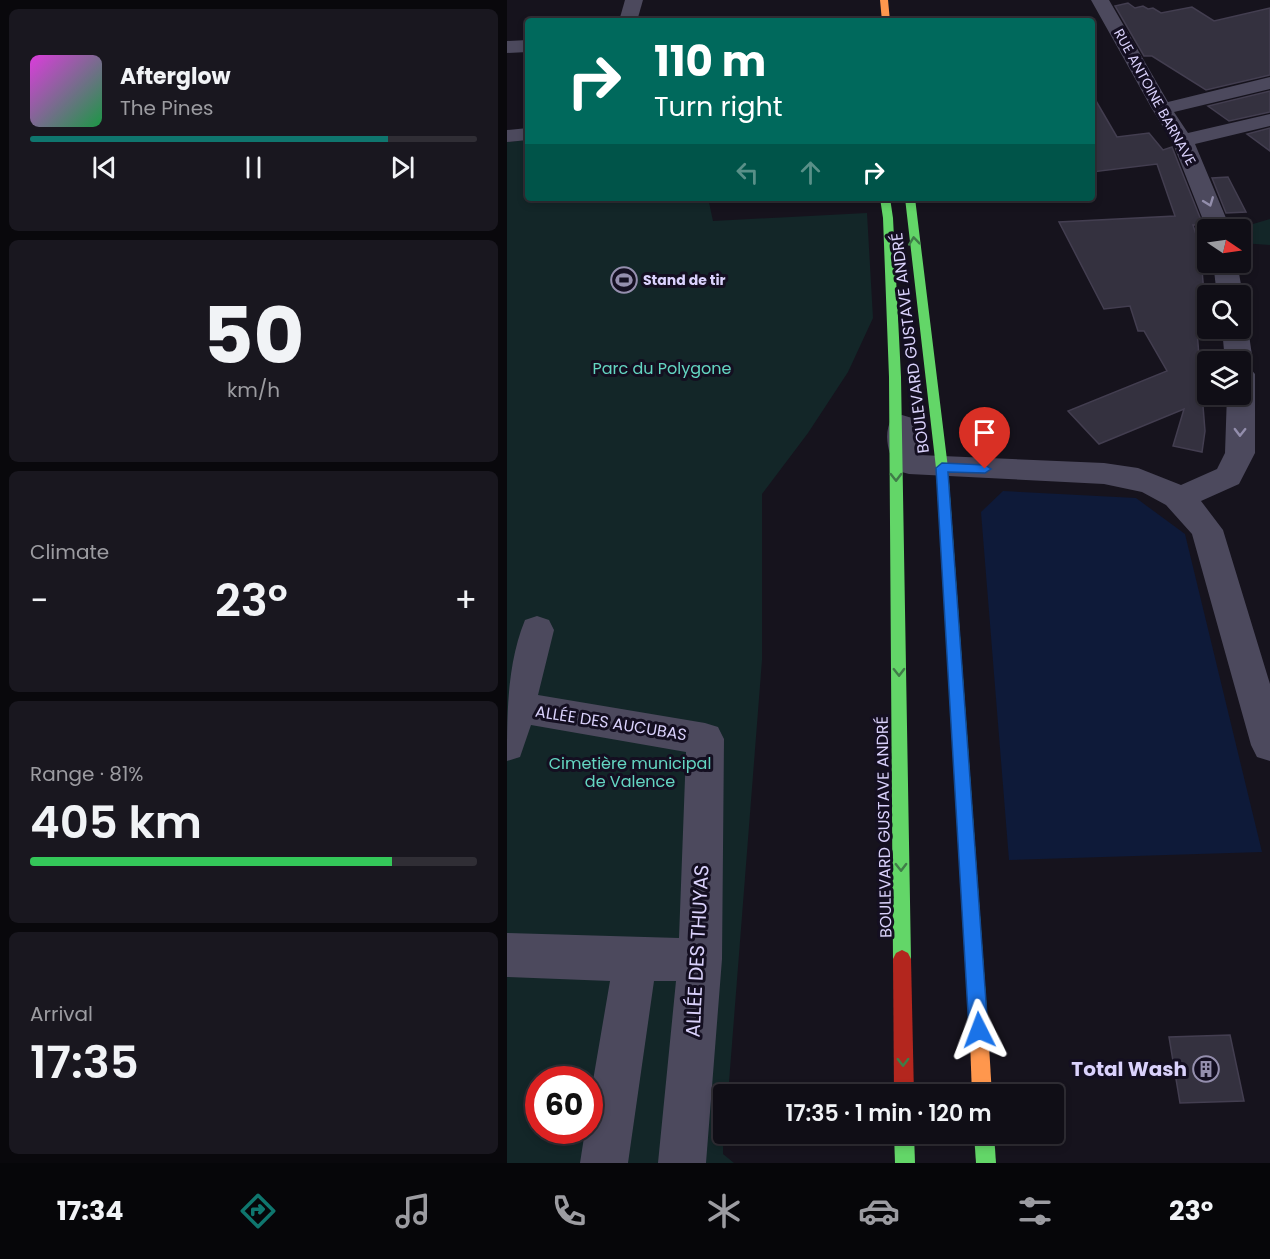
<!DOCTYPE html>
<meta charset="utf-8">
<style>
:root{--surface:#100e16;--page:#19171f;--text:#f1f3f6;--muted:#9c9ca1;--line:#302e35;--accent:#0f766e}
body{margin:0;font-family:Poppins,sans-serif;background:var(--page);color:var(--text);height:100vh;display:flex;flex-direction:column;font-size:22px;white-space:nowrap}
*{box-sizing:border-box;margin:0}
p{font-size:20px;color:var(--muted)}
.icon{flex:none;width:33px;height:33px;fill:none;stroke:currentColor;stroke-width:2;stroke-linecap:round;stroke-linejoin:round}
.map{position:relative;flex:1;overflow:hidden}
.panel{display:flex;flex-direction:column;gap:9px;padding:9px;background:#09080c;width:507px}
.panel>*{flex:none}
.top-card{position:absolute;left:18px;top:18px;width:570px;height:183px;border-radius:6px;box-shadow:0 3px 9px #0003,0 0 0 2px var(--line);background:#00695c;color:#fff;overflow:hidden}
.needle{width:39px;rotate:103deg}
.buttons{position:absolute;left:690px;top:219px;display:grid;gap:12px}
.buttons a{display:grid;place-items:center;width:54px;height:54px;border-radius:6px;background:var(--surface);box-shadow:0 3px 9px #0003,0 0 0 2px var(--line);font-size:30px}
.speed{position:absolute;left:18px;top:1066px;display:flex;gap:12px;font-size:30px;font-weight:700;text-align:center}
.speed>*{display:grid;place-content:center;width:78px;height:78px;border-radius:50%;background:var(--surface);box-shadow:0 3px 9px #0003,0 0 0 2px var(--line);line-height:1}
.speed .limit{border:9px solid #d22;background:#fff;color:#111}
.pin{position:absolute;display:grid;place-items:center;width:51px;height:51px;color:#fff;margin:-62px -26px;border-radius:50% 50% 50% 0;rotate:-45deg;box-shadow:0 0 6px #0007}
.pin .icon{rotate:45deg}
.me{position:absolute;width:66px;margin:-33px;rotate:357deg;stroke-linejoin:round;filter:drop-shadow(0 0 4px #0008)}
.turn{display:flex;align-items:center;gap:21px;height:126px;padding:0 30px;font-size:27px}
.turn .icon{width:78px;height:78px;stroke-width:2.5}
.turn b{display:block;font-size:42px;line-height:51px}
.lanes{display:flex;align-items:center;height:57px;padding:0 30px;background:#0003;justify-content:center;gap:30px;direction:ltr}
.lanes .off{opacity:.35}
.big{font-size:45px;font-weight:600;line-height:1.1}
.panel .tile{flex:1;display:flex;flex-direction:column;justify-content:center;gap:9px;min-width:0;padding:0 21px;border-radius:9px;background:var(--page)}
.panel .dial{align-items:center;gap:0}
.dial b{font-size:78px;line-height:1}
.song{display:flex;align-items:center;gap:18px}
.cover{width:72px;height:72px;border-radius:9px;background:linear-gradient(135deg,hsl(300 70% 55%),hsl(140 70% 35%))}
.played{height:6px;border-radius:3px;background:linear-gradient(90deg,var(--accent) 80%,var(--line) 80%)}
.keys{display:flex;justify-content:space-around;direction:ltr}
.heat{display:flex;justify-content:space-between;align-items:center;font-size:33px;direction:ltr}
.charge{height:9px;border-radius:4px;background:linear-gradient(90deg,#34c759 81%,var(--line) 0)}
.trip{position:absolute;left:206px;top:1084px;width:351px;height:60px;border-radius:6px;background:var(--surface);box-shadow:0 3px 9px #0003,0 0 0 2px var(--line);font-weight:600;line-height:60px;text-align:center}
.dock{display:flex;height:96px;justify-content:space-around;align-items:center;background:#060609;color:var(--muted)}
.dock .icon{width:42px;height:42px}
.dock .active{color:var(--accent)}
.dock b{font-size:27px;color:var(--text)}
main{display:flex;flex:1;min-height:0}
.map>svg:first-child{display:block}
</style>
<main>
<section class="panel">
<div class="tile">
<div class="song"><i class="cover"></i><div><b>Afterglow</b><p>The Pines</p></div></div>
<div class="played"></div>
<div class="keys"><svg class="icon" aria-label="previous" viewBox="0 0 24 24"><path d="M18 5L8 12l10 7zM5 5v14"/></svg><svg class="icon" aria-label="pause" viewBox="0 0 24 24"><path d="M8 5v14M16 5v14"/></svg><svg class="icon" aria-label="next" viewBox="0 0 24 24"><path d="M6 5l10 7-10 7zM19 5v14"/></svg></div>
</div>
<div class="tile dial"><b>50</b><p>km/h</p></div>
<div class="tile"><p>Climate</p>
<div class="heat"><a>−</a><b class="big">23°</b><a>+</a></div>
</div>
<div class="tile"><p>Range · 81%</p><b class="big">405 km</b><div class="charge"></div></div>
<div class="tile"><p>Arrival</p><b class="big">17:35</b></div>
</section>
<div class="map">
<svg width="763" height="1163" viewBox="0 0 763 1163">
<rect width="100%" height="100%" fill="#16131d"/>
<g fill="#132628" fill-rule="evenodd">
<path d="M21 140V198H201L206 221 360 213 366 318 341 372 301 433 255 494V660L221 1095H216V1154L227 1163H0V142ZM32 1080H82V1131H32Z"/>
<polygon points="763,219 763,245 734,243 734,230 729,229"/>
</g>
<polygon fill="#0e1a39" points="496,491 629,498 678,534 755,852 502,860 474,512"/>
<g fill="#34313f" stroke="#433e50" stroke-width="1.5">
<polygon points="621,3 628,8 636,6 641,9 646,8 654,13 685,7 707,21 763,8 763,75 699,90 645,56 637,56 608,6"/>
<polygon points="763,91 763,112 722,121 701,106"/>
<polygon points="585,94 610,137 642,133 656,150 665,147 696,225 686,225 693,247 700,328 703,329 690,331 698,431 695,452 666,446 677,409 592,444 561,411 660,371 637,331 631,331 623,306 597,309 552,222 668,216 650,164 585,172"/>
<polygon points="763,128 763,151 740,134"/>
<polygon points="721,177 739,212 719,213 705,178"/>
<polygon points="723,1035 737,1101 673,1103 662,1037"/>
</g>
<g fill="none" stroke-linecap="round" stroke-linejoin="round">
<g fill="#4c495d" fill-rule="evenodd">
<polygon points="118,0 136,0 130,21 112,21"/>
<polygon points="584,0 602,0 661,102 763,77 763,89 667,112 681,133 763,114 763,126 688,144 724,230 700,230 665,141 645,109"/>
<polygon points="21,40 21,52 0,53 0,41"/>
<polygon points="21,128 21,140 0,142 0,130"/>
<polygon points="706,262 730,262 736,296 734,299 734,296 710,296"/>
<path d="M734 321 741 328 746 362 742 367 748 374V453L732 484 694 501 716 530 763 684V761L750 757 744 745 685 534 659 505 635 492 597 484 402 474 391 471C382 456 375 435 385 418L395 415 405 418 409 425 412 455 597 463 631 468 674 485 710 469 718 453 720 394H734V362H718L715 328H734Z"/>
<path d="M30 616 42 620 47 630 31 695 198 723 211 727 217 739 215 959 199 1163H151L169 981H147L121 1163H73L78 1131H82V1104L103 981 0 977V933L172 938 179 752 24 725 13 757 0 761C0 714 0 664 18 620Z"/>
</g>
<g fill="#63d668" fill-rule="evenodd">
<polygon points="373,198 383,198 386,218 394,377 404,959 401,965 395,968 389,965 386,959 382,377 376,218"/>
<polygon points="398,198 408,198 441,468 480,1013 477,1019 471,1022 465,1019 462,1013 429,468"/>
<polygon points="387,1134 407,1134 408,1163 388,1163"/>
<polygon points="467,1134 487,1134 489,1163 469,1163"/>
</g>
<g fill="#ff974d" fill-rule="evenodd">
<polygon points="373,0 381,0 383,21 375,21"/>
<polygon points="471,1004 477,1007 480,1013 485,1095 465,1095 462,1013 465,1007"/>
</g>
<polygon fill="#b3261e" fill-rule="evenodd" points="395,950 401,953 404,959 407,1095 387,1095 386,959 389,953"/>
</g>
<defs><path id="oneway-chevron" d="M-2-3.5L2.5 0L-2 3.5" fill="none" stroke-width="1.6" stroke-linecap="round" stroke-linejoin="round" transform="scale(1.5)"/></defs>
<g stroke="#938eac">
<use href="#oneway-chevron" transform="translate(702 202) rotate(69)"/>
<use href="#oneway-chevron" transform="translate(733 432) rotate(91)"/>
</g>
<g stroke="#3f7c48">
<use href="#oneway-chevron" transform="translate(407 241) rotate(-96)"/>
<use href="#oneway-chevron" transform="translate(389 477) rotate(89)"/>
<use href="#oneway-chevron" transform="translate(392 672) rotate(89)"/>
<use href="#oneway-chevron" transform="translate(394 867) rotate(89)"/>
<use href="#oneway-chevron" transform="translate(396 1062) rotate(89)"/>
</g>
<polygon fill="#1a73e8" stroke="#114b97" stroke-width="1.5" points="435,463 478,465 484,469 478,473 441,472 481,1030 478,1037 472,1039 465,1037 462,1030 429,468"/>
<defs>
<g id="stadium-ring" transform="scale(1.35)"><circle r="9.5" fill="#140f21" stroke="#958fae" stroke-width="1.5"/><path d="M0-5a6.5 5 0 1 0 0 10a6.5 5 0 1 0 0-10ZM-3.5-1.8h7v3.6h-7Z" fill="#958fae"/></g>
<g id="building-ring" transform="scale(1.35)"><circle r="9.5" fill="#140f21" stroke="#958fae" stroke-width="1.5"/><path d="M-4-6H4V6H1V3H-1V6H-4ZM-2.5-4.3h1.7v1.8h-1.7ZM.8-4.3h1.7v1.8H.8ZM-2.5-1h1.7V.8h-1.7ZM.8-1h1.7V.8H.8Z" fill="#958fae"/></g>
</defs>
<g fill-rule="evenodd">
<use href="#stadium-ring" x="117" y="280"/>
<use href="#building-ring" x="699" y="1069"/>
</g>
<g text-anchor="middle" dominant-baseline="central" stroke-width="6" stroke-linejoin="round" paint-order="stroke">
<g font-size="14" fill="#dad2fc" stroke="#140f21">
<text transform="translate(648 97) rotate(61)">RUE ANTOINE BARNAVE</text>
</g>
<g font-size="14" font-weight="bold" fill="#dad2fc" stroke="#140f21" text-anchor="start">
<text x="136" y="280">Stand de tir</text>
</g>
<g font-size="16" fill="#dad2fc" stroke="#140f21">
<text transform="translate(403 343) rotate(-97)">BOULEVARD GUSTAVE ANDRÉ</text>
<text transform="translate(104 723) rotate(9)">ALLÉE DES AUCUBAS</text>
<text transform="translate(377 827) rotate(-91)">BOULEVARD GUSTAVE ANDRÉ</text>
</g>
<g font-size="16" fill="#64d6c2" stroke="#140f21">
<text x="155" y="368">Parc du Polygone</text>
<text x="123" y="763">Cimetière municipal<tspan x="123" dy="18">de Valence</tspan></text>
</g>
<g font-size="20" fill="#dad2fc" stroke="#140f21">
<text transform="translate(190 951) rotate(-87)">ALLÉE DES THUYAS</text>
</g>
<g font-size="20" font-weight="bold" fill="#dad2fc" stroke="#140f21" text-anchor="end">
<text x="680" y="1069">Total Wash</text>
</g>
</g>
</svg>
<div class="buttons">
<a><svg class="needle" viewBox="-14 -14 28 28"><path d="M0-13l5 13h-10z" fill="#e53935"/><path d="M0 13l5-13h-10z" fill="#9c9ca1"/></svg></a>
<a><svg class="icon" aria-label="search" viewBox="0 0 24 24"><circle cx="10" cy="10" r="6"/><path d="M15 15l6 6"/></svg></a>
<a><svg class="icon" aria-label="layers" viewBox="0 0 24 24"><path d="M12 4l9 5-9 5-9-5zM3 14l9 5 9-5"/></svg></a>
</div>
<div class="speed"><div class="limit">60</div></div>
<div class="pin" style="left:478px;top:469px;background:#d93025"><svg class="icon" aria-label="arrive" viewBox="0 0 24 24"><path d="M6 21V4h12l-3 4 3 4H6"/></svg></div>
<svg class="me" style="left:472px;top:1030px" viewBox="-20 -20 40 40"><path d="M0-17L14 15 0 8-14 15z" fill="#1a73e8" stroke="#fff" stroke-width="4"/></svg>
<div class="trip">17:35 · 1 min · 120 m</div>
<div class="top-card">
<div class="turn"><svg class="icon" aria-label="right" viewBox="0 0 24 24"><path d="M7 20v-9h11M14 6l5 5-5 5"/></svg><div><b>110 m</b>Turn right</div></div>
<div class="lanes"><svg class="icon off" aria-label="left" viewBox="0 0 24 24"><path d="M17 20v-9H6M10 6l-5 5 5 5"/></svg><svg class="icon off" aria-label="ahead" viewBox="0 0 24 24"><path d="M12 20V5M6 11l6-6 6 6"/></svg><svg class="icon" aria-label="right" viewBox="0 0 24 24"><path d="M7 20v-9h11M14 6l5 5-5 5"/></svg></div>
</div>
</div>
</main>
<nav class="dock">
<b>17:34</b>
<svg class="icon active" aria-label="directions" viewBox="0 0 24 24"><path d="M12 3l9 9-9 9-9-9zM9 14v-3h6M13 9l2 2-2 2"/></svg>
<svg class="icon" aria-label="music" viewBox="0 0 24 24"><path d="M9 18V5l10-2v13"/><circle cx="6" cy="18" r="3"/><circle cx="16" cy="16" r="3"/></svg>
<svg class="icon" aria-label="phone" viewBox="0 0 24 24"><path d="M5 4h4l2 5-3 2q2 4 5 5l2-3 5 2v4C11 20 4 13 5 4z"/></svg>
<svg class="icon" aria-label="climate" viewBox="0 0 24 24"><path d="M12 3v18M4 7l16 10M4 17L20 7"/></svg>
<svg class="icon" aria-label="car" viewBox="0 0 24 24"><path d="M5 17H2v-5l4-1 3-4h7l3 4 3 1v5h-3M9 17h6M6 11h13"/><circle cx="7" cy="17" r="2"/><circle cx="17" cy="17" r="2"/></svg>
<svg class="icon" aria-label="filters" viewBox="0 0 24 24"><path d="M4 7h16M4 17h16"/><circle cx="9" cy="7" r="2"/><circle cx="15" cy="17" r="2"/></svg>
<b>23°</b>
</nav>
